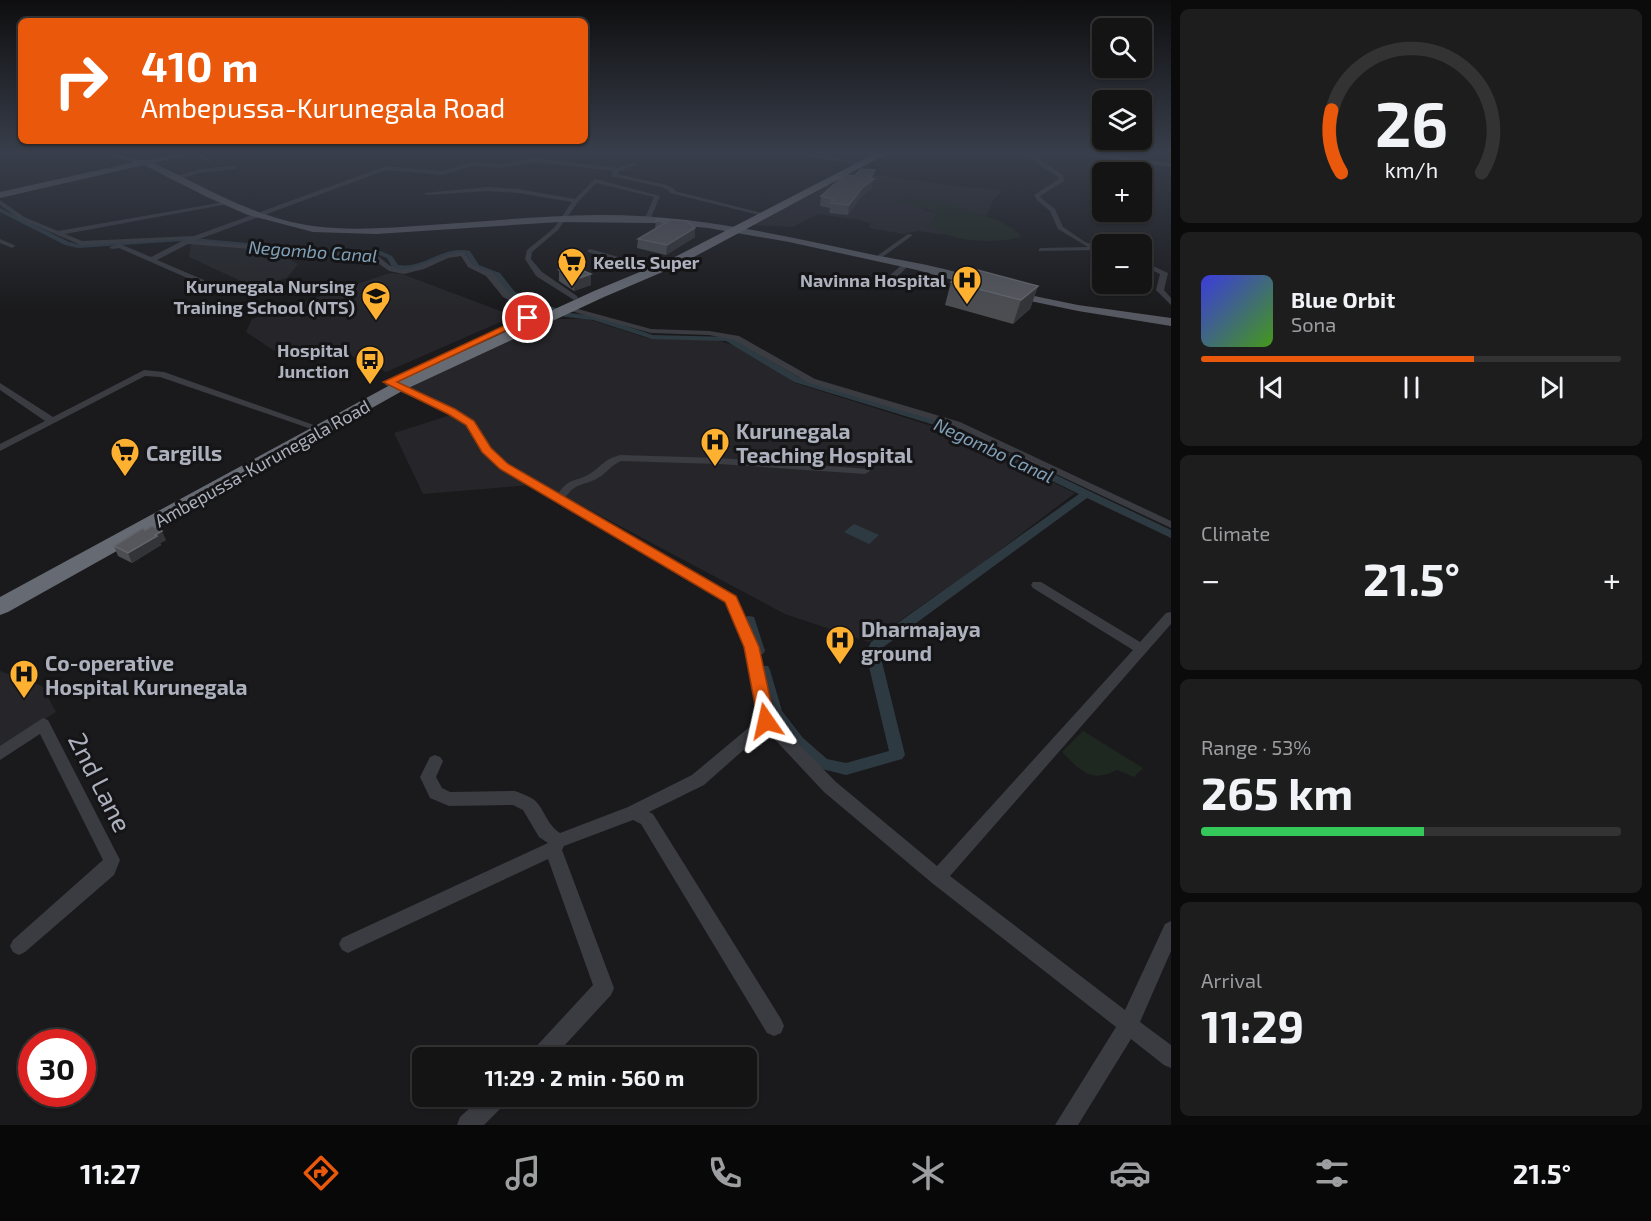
<!DOCTYPE html>
<meta charset="utf-8">
<style>
:root{--surface:#141415;--page:#1d1d1e;--text:#f1f3f6;--muted:#9d9ea0;--line:#333334;--accent:#ea580c}
body{margin:0;font-family:"Exo 2",sans-serif;background:var(--page);color:var(--text);height:100vh;display:flex;flex-direction:column;font-size:22px;white-space:nowrap}
*{box-sizing:border-box;margin:0}
p{font-size:20px;color:var(--muted)}
.icon{flex:none;width:33px;height:33px;fill:none;stroke:currentColor;stroke-width:2;stroke-linecap:round;stroke-linejoin:round}
.map{position:relative;flex:1;overflow:hidden}
.sheet{display:flex;flex-direction:column;gap:9px;padding:9px;background:#0b0b0c;width:480px}
.sheet>*{flex:none}
.top-card{position:absolute;left:18px;top:18px;width:570px;height:126px;border-radius:9px;box-shadow:0 2px 4px #0004,0 0 0 2px var(--line);background:#ea580c;color:#fff;overflow:hidden}
.controls{position:absolute;left:1092px;top:18px;display:grid;gap:12px}
.controls a{display:grid;place-items:center;width:60px;height:60px;border-radius:9px;background:var(--surface);box-shadow:0 2px 4px #0004,0 0 0 2px var(--line);font-size:30px}
.speed{position:absolute;left:18px;top:1029px;display:flex;gap:12px;font-size:30px;font-weight:700;text-align:center}
.speed>*{display:grid;place-content:center;width:78px;height:78px;border-radius:50%;background:var(--surface);box-shadow:0 2px 4px #0004,0 0 0 2px var(--line);line-height:1}
.speed .limit{border:9px solid #d22;background:#fff;color:#111}
.pin{position:absolute;display:grid;place-items:center;width:51px;height:51px;color:#fff;margin:-26px;border:3px solid #fff;border-radius:50%;box-shadow:0 2px 6px #0007}
.me{position:absolute;width:66px;margin:-33px;rotate:349deg;stroke-linejoin:round;filter:drop-shadow(0 0 4px #0008)}
.turn{display:flex;align-items:center;gap:21px;height:126px;padding:0 24px;font-size:27px}
.turn .icon{width:78px;height:78px;stroke-width:2.5}
.turn b{display:block;font-size:42px;line-height:51px}
.big{font-size:45px;font-weight:700;line-height:1.1}
.sheet .widget{flex:1;display:flex;flex-direction:column;justify-content:center;gap:9px;min-width:0;padding:0 21px;border-radius:9px;background:var(--page)}
.sheet .dial{align-items:center;gap:0}
.dial svg{height:156px;overflow:visible;fill:none;stroke:var(--line);stroke-width:7;stroke-linecap:round;text-anchor:middle}
.dial text{fill:var(--text);stroke:none}
.song{display:flex;align-items:center;gap:18px}
.cover{width:72px;height:72px;border-radius:9px;background:linear-gradient(135deg,hsl(240 70% 55%),hsl(100 70% 35%))}
.played{height:6px;border-radius:3px;background:linear-gradient(90deg,var(--accent) 65%,var(--line) 65%)}
.keys{display:flex;justify-content:space-around;direction:ltr}
.heat{display:flex;justify-content:space-between;align-items:center;font-size:33px;direction:ltr}
.charge{height:9px;border-radius:4px;background:linear-gradient(90deg,#34c759 53%,var(--line) 0)}
.trip{position:absolute;left:412px;top:1047px;width:345px;height:60px;border-radius:9px;background:var(--surface);box-shadow:0 2px 4px #0004,0 0 0 2px var(--line);font-weight:700;line-height:60px;text-align:center}
.tab-bar{display:flex;height:96px;justify-content:space-around;align-items:center;background:#080808;color:var(--muted)}
.tab-bar .icon{width:42px;height:42px}
.tab-bar .active{color:var(--accent)}
.tab-bar b{font-size:27px;color:var(--text)}
main{display:flex;flex:1;min-height:0}
.map>svg:first-child{display:block}
</style>
<main>
<div class="map">
<svg width="1171" height="1125" viewBox="0 0 1171 1125">
<rect width="100%" height="100%" fill="#1a1a1c"/>
<g fill="#26262a">
<polygon points="856,172 961,187 997,189 1001,192 994,199 986,216 960,209 948,203 903,197 900,201 920,205 926,211 938,213 929,225 948,235 918,231 903,234 869,228 870,223 860,220 818,214 793,227 752,225"/>
<polygon points="194,244 248,249 302,257 292,261 298,264 287,278 254,287 189,257 191,245"/>
<polygon points="390,273 402,274 514,316 386,372 339,350 285,358 246,332 252,319"/>
<polygon points="557,319 588,319 647,338 714,339 742,348 795,383 938,428 1075,493 980,565 869,642 785,614 541,484 423,494 394,433 457,413 407,386"/>
<polygon points="0,671 42,686 56,712 0,748"/>
</g>
<g fill="#1f2820">
<path d="M903 197 948 203 960 206V209C975 212 1015 224 1021 237 994 244 951 243 929 225L938 213C924 209 915 204 900 202Z"/>
<path d="M1083 731 1143 768 1134 777 1117 770C1091 784 1080 770 1062 752Z"/>
</g>
<polygon fill="#2e3a42" points="854,524 879,535 869,544 844,532"/>
<g fill="none" stroke-linecap="round" stroke-linejoin="round">
<g fill="#2e3a42" fill-rule="evenodd">
<path d="M0 208 69 242 78 244 182 237 248 243 305 252 378 250 392 256 398 265C425 269 442 245 470 251L479 265 500 273 515 292 527 298 570 313 597 316 653 335 731 337 800 378 947 423 1171 530V538L1087 498 882 648 880 654 905 755 902 759 846 775 818 768 793 746 770 717 756 670 758 666H768L770 670 782 711 803 738 827 759 846 763 889 751 866 654 871 642 1079 494 941 427 794 382 726 341 652 339 593 320 566 317 521 302 509 296 494 277 474 267 466 254C439 250 423 274 393 269L387 258 377 254 305 256 248 247 182 241 78 248 65 245 0 212Z"/>
<polygon points="749,616 754,617 755,620 765,651 763,654 753,654 751,651 743,620 744,617"/>
</g>
<g fill="#3a3c42" fill-rule="evenodd">
<polygon points="190,153 197,153 213,161 208,162"/>
<polygon points="783,153 799,153 861,162 858,164"/>
<polygon points="1022,153 1029,153 1063,175 1064,181 1040,196 1041,198 1055,209 1063,227 1085,242 1102,248 1102,252 1095,250 1039,251 1039,249 1041,248 1088,247 1058,229 1050,211 1037,200 1034,195 1059,179 1058,177"/>
<path d="M535 158 617 168 636 162 638 165 619 171 617 174 666 185 673 188 675 191 762 213 759 215 670 193 668 190 662 187 611 176 613 171 535 162 499 168 472 166 442 175 386 170 194 241 249 245 304 254 371 253C381 256 386 265 395 268 411 275 442 252 463 252L465 253 473 265 492 272 509 293 531 306V310L525 313 532 318 528 320 516 313 523 308 503 297 486 276 468 267 461 256 448 258 424 269 404 274 389 271 370 257 304 258 249 249 188 244 157 260 204 280V284H201L119 248 112 249 109 247 120 244 151 257 186 239 81 245 20 219 0 205V200L24 217 58 231 230 201 228 204 65 234 82 241 194 236 386 166 442 171 472 162 499 164Z"/>
<polygon points="234,166 236,169 200,173 177,179 174,177 200,169"/>
<polygon points="595,179 660,196 650,220 647,222 644,220 654,197 596,183 578,202 558,230 532,252 531,259 542,272 577,296 578,298 574,300 536,276 525,259 527,250 554,228 572,202 518,193 488,191 427,195 424,193 488,187 518,189 575,199"/>
<polygon points="908,234 913,235 881,258 877,258 877,256"/>
<polygon points="0,239 14,245 15,246 12,248 0,243"/>
<polygon points="590,249 651,266 652,268 648,270 588,252 587,251"/>
<polygon points="1142,261 1168,273 1164,290 1171,298 1171,305 1156,290 1160,274 1142,265"/>
<polygon points="904,263 910,264 888,286 882,286 882,282"/>
<polygon points="567,306 651,329 709,331 739,336 815,379 960,422 1171,521 1171,528 954,426 809,383 734,340 709,335 651,333 567,310"/>
<polygon points="144,370 164,372 325,429 323,431 317,431 160,377 145,376 0,451 0,444 45,421 0,390 0,383 53,417"/>
<path d="M388 380 455 409 473 421 490 448 508 465 558 494C570 476 576 483 591 473 603 465 603 460 620 455L719 458 869 469 870 471 865 474 719 464 621 461C611 465 607 473 598 478 582 487 577 481 565 498L735 596 759 647 774 719 836 782 937 866 1133 650 1033 588 1031 585 1033 582H1041L1140 642 1166 613 1171 612V624L950 876 1125 1010 1165 924 1171 921V951L1140 1022 1171 1045V1068L1164 1065 1131 1039 1078 1125H1055L1116 1027 932 883 824 792 766 730 704 785 649 812 653 814 781 1019 784 1026 781 1033 774 1036 767 1033 641 824 633 820 564 846 562 850 614 988 611 995 553 1058H529L532 1051 593 985 548 859 354 950 348 953 342 950 339 944 342 938 548 843 539 837 523 810 513 805 449 806 430 798 420 777 430 757 435 755 440 757 443 761 436 777 442 788 450 792 515 791C521 793 528 796 533 799 544 807 546 824 560 833L628 807 692 775 759 719 745 647 726 602 500 469 482 452 466 425 449 413 385 385V381Z"/>
<polygon points="43,718 48,720 120,860 114,875 25,952 19,955 13,952 10,946 13,940 103,860 40,734 0,760 0,746"/>
<polygon points="483,1096 509,1096 506,1103 484,1125 457,1125 460,1117"/>
</g>
<polygon fill="#484b52" fill-rule="evenodd" points="1071,153 1092,153 1171,163 1171,167"/>
<g fill="#565961" fill-rule="evenodd">
<path d="M106 153C120 153 132 160 145 160 160 160 175 153 190 153L153 163C206 187 254 218 313 226 351 231 391 228 430 225 486 221 542 216 597 215 693 214 786 236 879 256 901 260 969 271 984 284L978 287 917 270 789 242 708 228 653 223 559 222 376 234 313 232 248 215 207 197 144 165 0 198V192L135 162Z"/>
<polygon points="1010,291 1078,305 1171,318 1171,326 1078,311 1006,296 1006,292"/>
</g>
<polygon fill="#666a73" fill-rule="evenodd" points="876,153 888,153 679,265 604,297 404,390 8,612 0,615 0,597 392,384 594,291 671,259"/>
</g>
<g fill="#4b4d51">
<polygon points="873,179 872,188 861,197 848,215 829,213 830,208 820,206 821,196"/>
<polygon points="656,221 687,221 695,237 666,255 637,248 638,239 655,229"/>
<polygon points="559,270 591,285 574,291 559,281"/>
<polygon points="951,282 1038,286 1030,309 1013,324 945,305"/>
<polygon points="145,530 166,540 160,543 161,545 132,563 118,556 114,546"/>
</g>
<g fill="#333437">
<polygon points="875,170 872,188 861,197 848,215 849,205"/>
<polygon points="695,228 695,237 666,255 667,245"/>
<polygon points="591,274 591,285 574,291 574,280"/>
<polygon points="1038,286 1030,309 1013,324 1021,300"/>
<polygon points="162,531 166,540 160,543 161,545 132,563 128,553"/>
</g>
<g fill="#56575d" stroke="#63656c" stroke-width="1.5">
<polygon points="861,169 875,170 870,179 874,179 862,188 849,205 831,203 833,199 821,196 845,175 855,176"/>
<polygon points="657,219 687,221 695,228 667,245 638,239 667,222 656,221"/>
<polygon points="574,267 591,274 574,280 559,270"/>
<polygon points="970,268 1038,286 1021,300 951,282"/>
<polygon points="152,526 162,531 155,535 157,536 128,553 114,546 143,528 145,530"/>
</g>
<linearGradient id="sky" x2="0" y2="1"><stop stop-color="#0e0e0f"/><stop offset="0.49" stop-color="#383e4b"/><stop offset="1" stop-color="#383e4b" stop-opacity="0"/></linearGradient>
<rect width="1171" height="311" fill="url(#sky)"/>
<polygon fill="#ea580c" stroke="#983908" stroke-width="1.5" points="525,316 532,318 397,382 455,409 474,421 491,448 508,464 736,596 759,647 775,721 772,726 766,728 761,726 758,721 744,647 725,602 500,469 482,452 466,425 448,414 383,382"/>
<defs>
<g id="supermarket-pin" transform="scale(1.5)"><path d="M0 17L-7.5 6A9.5 9.5 0 1 1 7.5 6Z" fill="#feb131" stroke="#151517"/><path d="M-6-5.5h2.5l.6 2H6L4.5 2H-2.5L-4.4-4H-6ZM-1.5 3.2a1.3 1.3 0 1 0 .1 0ZM3 3.2a1.3 1.3 0 1 0 .1 0Z" fill="#111"/></g>
<g id="hospital-pin" transform="scale(1.5)"><path d="M0 17L-7.5 6A9.5 9.5 0 1 1 7.5 6Z" fill="#feb131" stroke="#151517"/><path d="M-5-5h3v3.5h4V-5h3V5h-3V1.5h-4V5h-3Z" fill="#111"/></g>
<g id="university-pin" transform="scale(1.5)"><path d="M0 17L-7.5 6A9.5 9.5 0 1 1 7.5 6Z" fill="#feb131" stroke="#151517"/><path d="M0-5L7-2L0 1L-7-2ZM-4 1L0 2.5L4 1V4Q0 6-4 4Z" fill="#111"/></g>
<g id="bus-pin" transform="scale(1.5)"><path d="M0 17L-7.5 6A9.5 9.5 0 1 1 7.5 6Z" fill="#feb131" stroke="#151517"/><path d="M-5-6H5V4H4V6H2V4H-2V6H-4V4H-5ZM-3.5-4V0h7V-4ZM-3.5 1.2v1.5H-2V1.2ZM2 1.2v1.5H3.5V1.2Z" fill="#111"/></g>
</defs>
<g fill-rule="evenodd">
<use href="#supermarket-pin" x="572" y="262"/>
<use href="#hospital-pin" x="967" y="280"/>
<use href="#university-pin" x="376" y="296"/>
<use href="#bus-pin" x="370" y="360"/>
<use href="#hospital-pin" x="715" y="442"/>
<use href="#supermarket-pin" x="125" y="452"/>
<use href="#hospital-pin" x="840" y="640"/>
<use href="#hospital-pin" x="24" y="674"/>
</g>
<g text-anchor="middle" dominant-baseline="central" stroke-width="6" stroke-linejoin="round" paint-order="stroke">
<g font-size="18" font-style="italic" fill="#81a1b9" stroke="#151517">
<text transform="translate(313 251) rotate(4)">Negombo Canal</text>
<text transform="translate(994 450) rotate(25)">Negombo Canal</text>
</g>
<g font-size="18" font-weight="bold" fill="#acb1bd" stroke="#151517" text-anchor="end">
<text x="593" y="262" text-anchor="start">Keells Super</text>
<text x="946" y="280">Navinna Hospital</text>
<text x="355" y="286">Kurunegala Nursing<tspan x="355" dy="21">Training School (NTS)</tspan></text>
<text x="349" y="350">Hospital<tspan x="349" dy="21">Junction</tspan></text>
</g>
<g font-size="18" fill="#acb1bd" stroke="#151517">
<text transform="translate(262 463) rotate(-29)">Ambepussa-Kurunegala Road</text>
</g>
<g font-size="21" font-weight="bold" fill="#acb1bd" stroke="#151517" text-anchor="start">
<text x="736" y="430">Kurunegala<tspan x="736" dy="24">Teaching Hospital</tspan></text>
<text x="146" y="452">Cargills</text>
<text x="861" y="628">Dharmajaya<tspan x="861" dy="24">ground</tspan></text>
<text x="45" y="662">Co-operative<tspan x="45" dy="24">Hospital Kurunegala</tspan></text>
</g>
<g font-size="26" fill="#acb1bd" stroke="#151517">
<text transform="translate(101 782) rotate(63)">2nd Lane</text>
</g>
</g>
</svg>
<div class="controls">
<a><svg class="icon" aria-label="search" viewBox="0 0 24 24"><circle cx="10" cy="10" r="6"/><path d="M15 15l6 6"/></svg></a>
<a><svg class="icon" aria-label="layers" viewBox="0 0 24 24"><path d="M12 4l9 5-9 5-9-5zM3 14l9 5 9-5"/></svg></a>
<a>+</a>
<a>−</a>
</div>
<div class="speed"><div class="limit">30</div></div>
<div class="pin" style="left:528px;top:318px;background:#d93025"><svg class="icon" aria-label="arrive" viewBox="0 0 24 24"><path d="M6 21V4h12l-3 4 3 4H6"/></svg></div>
<svg class="me" style="left:766px;top:721px" viewBox="-20 -20 40 40"><path d="M0-17L14 15 0 8-14 15z" fill="#ea580c" stroke="#fff" stroke-width="4"/></svg>
<div class="trip">11:29 · 2 min · 560 m</div>
<div class="top-card">
<div class="turn"><svg class="icon" aria-label="right" viewBox="0 0 24 24"><path d="M7 20v-9h11M14 6l5 5-5 5"/></svg><div><b>410 m</b>Ambepussa-Kurunegala Road</div></div>
</div>
</div>
<section class="sheet">
<div class="widget dial"><svg viewBox="0 0 100 80">
<path d="M14 69A42 42 0 1 1 86 69"/>
<path d="M14 69A42 42 0 0 1 9 37" stroke="#ea580c"/>
<text x="50" y="56" font-size="32" font-weight="700">26</text>
<text x="50" y="72" font-size="11">km/h</text>
</svg></div>
<div class="widget">
<div class="song"><i class="cover"></i><div><b>Blue Orbit</b><p>Sona</p></div></div>
<div class="played"></div>
<div class="keys"><svg class="icon" aria-label="previous" viewBox="0 0 24 24"><path d="M18 5L8 12l10 7zM5 5v14"/></svg><svg class="icon" aria-label="pause" viewBox="0 0 24 24"><path d="M8 5v14M16 5v14"/></svg><svg class="icon" aria-label="next" viewBox="0 0 24 24"><path d="M6 5l10 7-10 7zM19 5v14"/></svg></div>
</div>
<div class="widget"><p>Climate</p>
<div class="heat"><a>−</a><b class="big">21.5°</b><a>+</a></div>
</div>
<div class="widget"><p>Range · 53%</p><b class="big">265 km</b><div class="charge"></div></div>
<div class="widget"><p>Arrival</p><b class="big">11:29</b></div>
</section>
</main>
<nav class="tab-bar">
<b>11:27</b>
<svg class="icon active" aria-label="directions" viewBox="0 0 24 24"><path d="M12 3l9 9-9 9-9-9zM9 14v-3h6M13 9l2 2-2 2"/></svg>
<svg class="icon" aria-label="music" viewBox="0 0 24 24"><path d="M9 18V5l10-2v13"/><circle cx="6" cy="18" r="3"/><circle cx="16" cy="16" r="3"/></svg>
<svg class="icon" aria-label="phone" viewBox="0 0 24 24"><path d="M5 4h4l2 5-3 2q2 4 5 5l2-3 5 2v4C11 20 4 13 5 4z"/></svg>
<svg class="icon" aria-label="climate" viewBox="0 0 24 24"><path d="M12 3v18M4 7l16 10M4 17L20 7"/></svg>
<svg class="icon" aria-label="car" viewBox="0 0 24 24"><path d="M5 17H2v-5l4-1 3-4h7l3 4 3 1v5h-3M9 17h6M6 11h13"/><circle cx="7" cy="17" r="2"/><circle cx="17" cy="17" r="2"/></svg>
<svg class="icon" aria-label="filters" viewBox="0 0 24 24"><path d="M4 7h16M4 17h16"/><circle cx="9" cy="7" r="2"/><circle cx="15" cy="17" r="2"/></svg>
<b>21.5°</b>
</nav>
